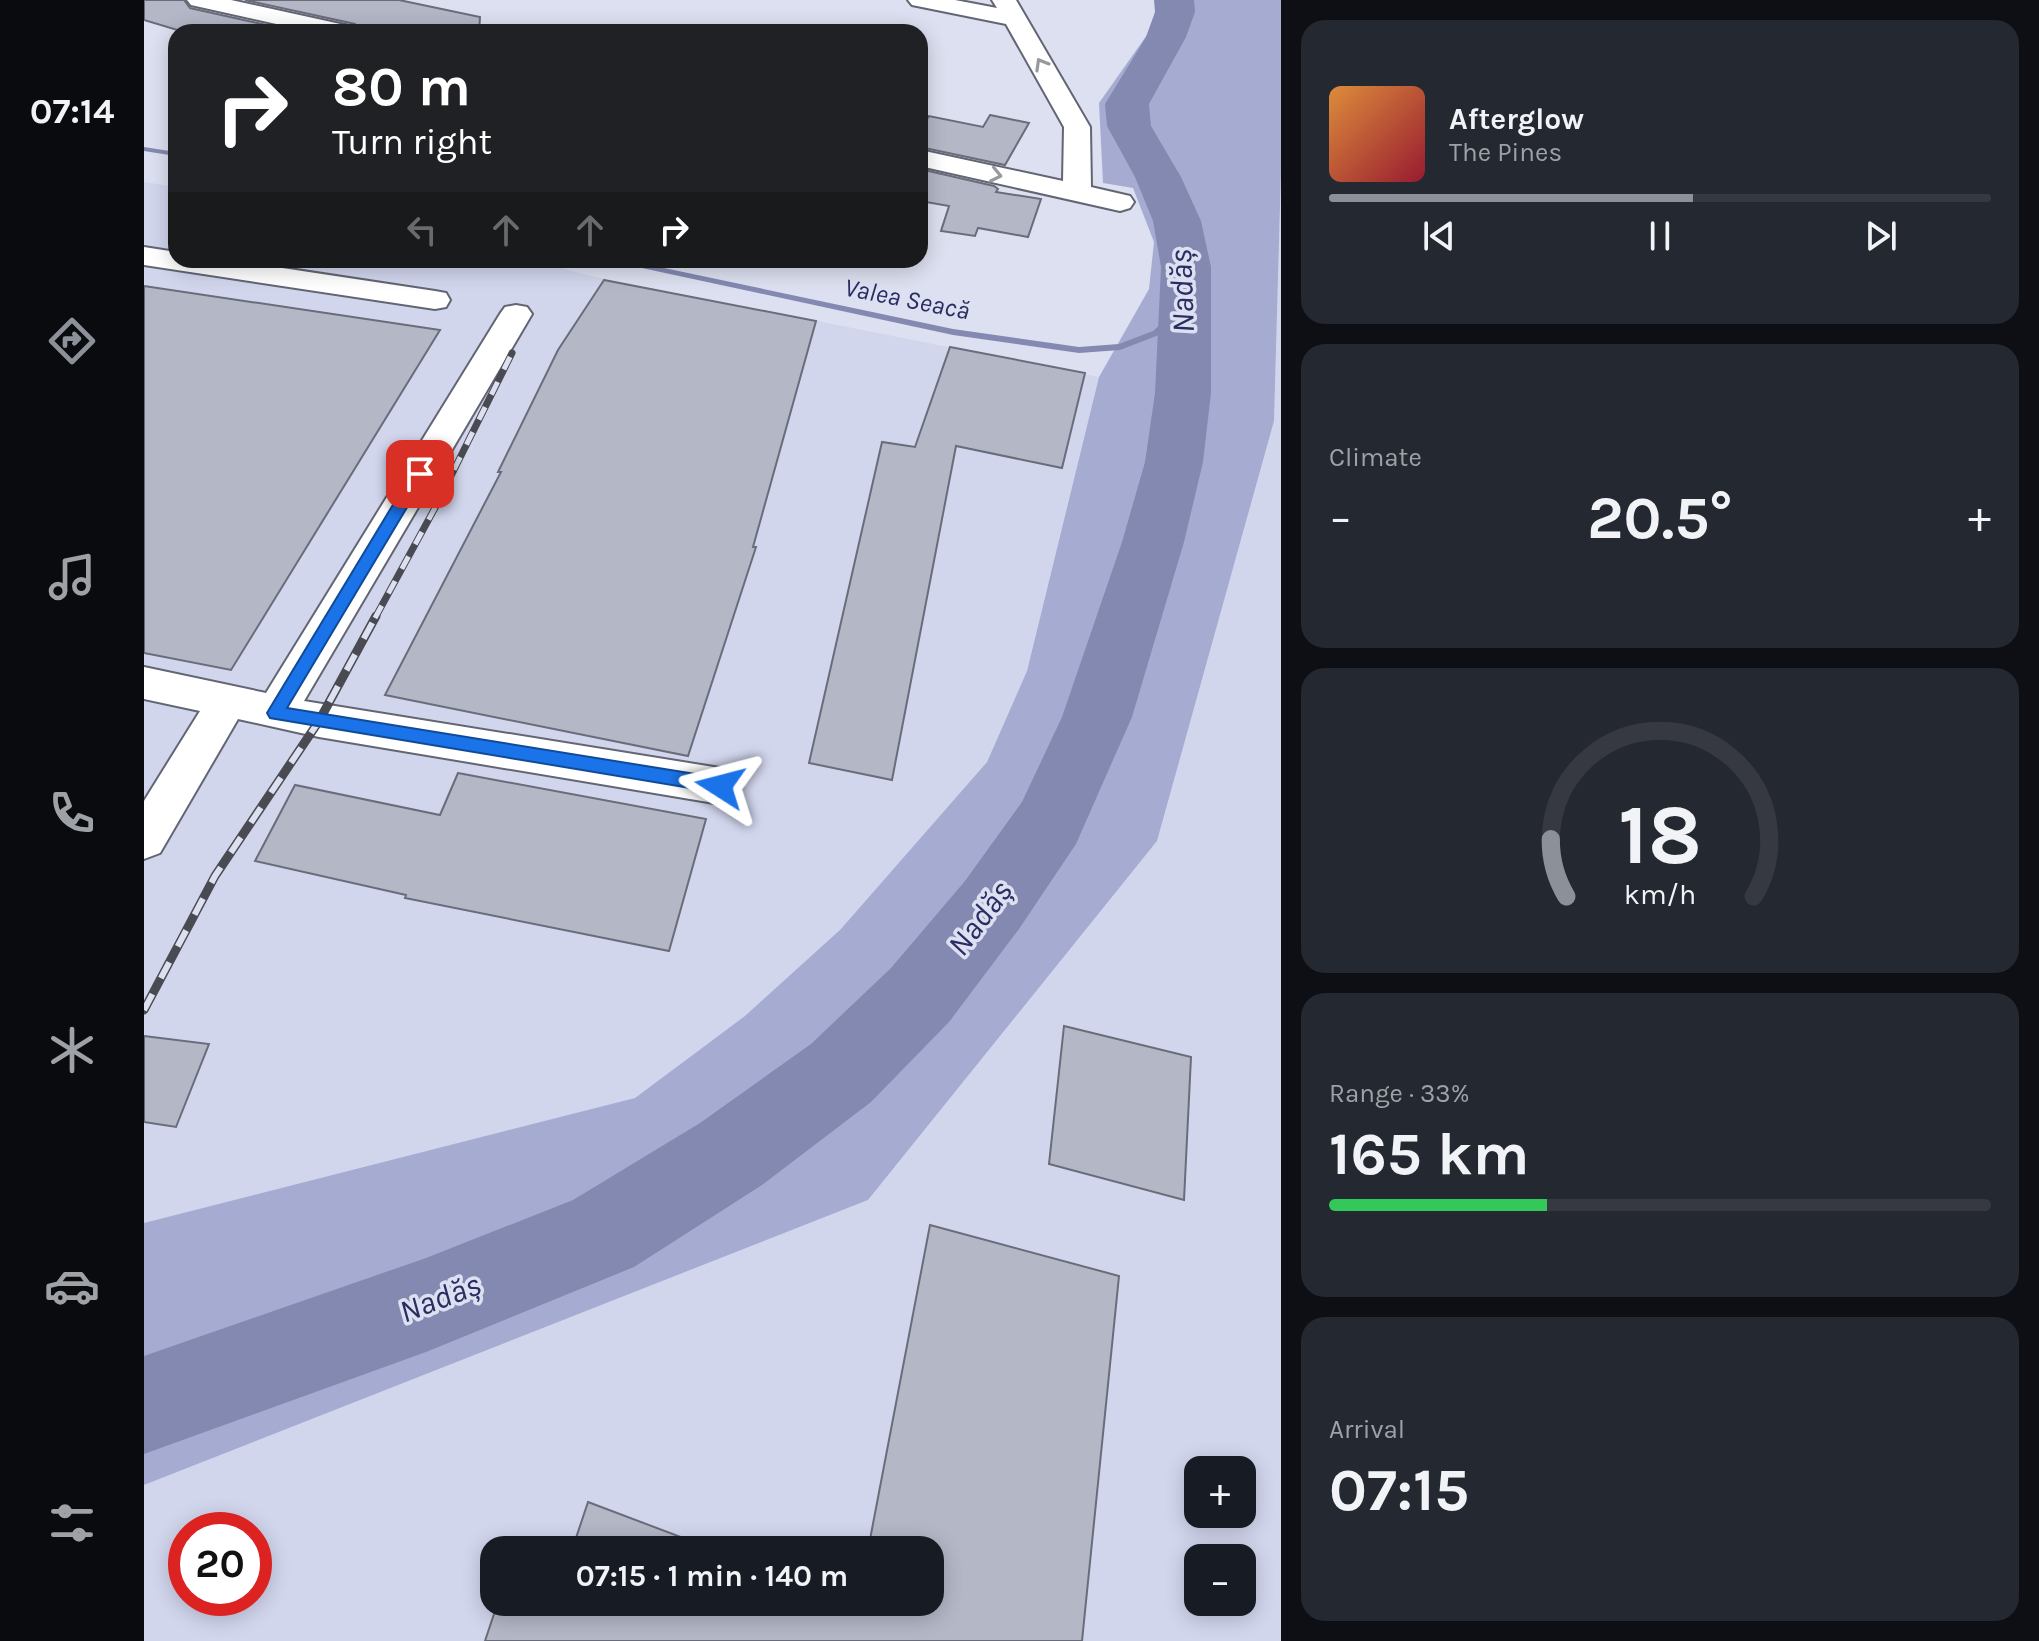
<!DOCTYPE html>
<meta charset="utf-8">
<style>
:root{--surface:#171b24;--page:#242831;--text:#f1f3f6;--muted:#9ea1a6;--line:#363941;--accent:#8c9099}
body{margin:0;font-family:Karla,sans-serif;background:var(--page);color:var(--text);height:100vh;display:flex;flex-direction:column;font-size:30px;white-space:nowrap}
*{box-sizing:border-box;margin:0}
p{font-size:26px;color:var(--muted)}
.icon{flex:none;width:44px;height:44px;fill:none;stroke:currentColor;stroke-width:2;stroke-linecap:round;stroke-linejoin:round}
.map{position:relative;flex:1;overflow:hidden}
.sheet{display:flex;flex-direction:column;gap:20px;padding:20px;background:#0d0f14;width:758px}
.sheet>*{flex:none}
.top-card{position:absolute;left:24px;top:24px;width:760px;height:244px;border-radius:24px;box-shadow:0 4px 20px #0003;background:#202124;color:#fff;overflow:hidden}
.tools{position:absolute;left:1040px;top:1456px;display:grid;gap:16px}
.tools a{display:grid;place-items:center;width:72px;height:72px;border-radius:16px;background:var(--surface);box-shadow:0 4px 20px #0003;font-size:40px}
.speed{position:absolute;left:24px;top:1512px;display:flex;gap:16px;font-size:40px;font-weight:700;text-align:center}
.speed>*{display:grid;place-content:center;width:104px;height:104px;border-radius:50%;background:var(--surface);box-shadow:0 4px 20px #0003;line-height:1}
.speed .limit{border:12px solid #d22;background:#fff;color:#111}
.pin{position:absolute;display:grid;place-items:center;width:68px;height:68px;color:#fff;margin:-34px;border-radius:16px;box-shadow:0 4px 12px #0006}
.me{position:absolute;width:88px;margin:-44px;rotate:279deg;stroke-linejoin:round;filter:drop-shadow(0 0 6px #0008)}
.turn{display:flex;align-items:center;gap:28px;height:168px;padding:0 32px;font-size:36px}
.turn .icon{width:104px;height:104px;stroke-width:2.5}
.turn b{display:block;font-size:56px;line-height:68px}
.lanes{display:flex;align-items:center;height:76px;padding:0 32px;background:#0003;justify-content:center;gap:40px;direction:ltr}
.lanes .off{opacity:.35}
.big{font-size:60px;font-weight:700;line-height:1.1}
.sheet .tile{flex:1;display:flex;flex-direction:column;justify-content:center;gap:12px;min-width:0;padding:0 28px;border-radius:24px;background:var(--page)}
.sheet .dial{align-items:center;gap:0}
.dial svg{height:208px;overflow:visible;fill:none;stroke:var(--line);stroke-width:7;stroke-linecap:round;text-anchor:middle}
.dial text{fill:var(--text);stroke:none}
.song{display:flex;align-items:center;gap:24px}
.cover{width:96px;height:96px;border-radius:12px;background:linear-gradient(135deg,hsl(30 70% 55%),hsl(350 70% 35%))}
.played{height:8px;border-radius:4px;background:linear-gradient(90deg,var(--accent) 55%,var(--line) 55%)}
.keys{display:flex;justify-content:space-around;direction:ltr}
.heat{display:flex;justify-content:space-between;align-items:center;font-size:44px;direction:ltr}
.charge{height:12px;border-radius:6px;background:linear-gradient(90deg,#34c759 33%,var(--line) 0)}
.trip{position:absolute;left:336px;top:1536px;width:464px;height:80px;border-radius:24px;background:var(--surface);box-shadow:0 4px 20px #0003;font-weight:700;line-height:80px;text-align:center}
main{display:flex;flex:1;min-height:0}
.menu{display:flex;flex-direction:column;width:144px;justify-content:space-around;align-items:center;background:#090b0e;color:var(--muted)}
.menu .icon{width:56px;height:56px}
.menu .on{color:var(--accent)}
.menu b{font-size:36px;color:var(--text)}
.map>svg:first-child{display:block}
</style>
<main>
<nav class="menu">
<b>07:14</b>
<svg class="icon on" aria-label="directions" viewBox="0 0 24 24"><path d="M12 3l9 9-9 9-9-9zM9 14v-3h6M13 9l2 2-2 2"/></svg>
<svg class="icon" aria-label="music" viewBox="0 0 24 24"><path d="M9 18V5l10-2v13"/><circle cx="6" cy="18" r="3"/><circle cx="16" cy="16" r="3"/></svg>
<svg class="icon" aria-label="phone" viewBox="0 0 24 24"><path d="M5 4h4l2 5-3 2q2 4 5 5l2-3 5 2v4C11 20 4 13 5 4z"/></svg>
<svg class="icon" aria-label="climate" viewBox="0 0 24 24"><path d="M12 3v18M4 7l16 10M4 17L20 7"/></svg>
<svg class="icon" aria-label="car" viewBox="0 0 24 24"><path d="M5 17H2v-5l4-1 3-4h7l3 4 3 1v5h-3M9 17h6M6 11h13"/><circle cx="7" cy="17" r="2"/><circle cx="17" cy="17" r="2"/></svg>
<svg class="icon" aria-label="filters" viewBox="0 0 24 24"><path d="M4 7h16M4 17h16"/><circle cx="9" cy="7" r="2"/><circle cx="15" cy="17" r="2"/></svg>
</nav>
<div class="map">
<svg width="1137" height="1641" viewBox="0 0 1137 1641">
<rect width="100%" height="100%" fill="#dde0f0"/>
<g fill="#d2d6ed" fill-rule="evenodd">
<path d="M1137 171V1641H0V1485L724 1200 1013 841 1130 421ZM1054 1470H1098V1514H1054ZM42 1530H110V1598H42ZM350 1550H786V1602H350ZM1054 1558H1098V1602H1054Z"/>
<polygon points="0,182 32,187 32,260 386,260 452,277 955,377 883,671 843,762 696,930 618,1005 491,1098 0,1232"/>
</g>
<polygon fill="#a6acd1" points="1017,0 1137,0 1137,171 1130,421 1013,841 724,1200 0,1485 0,1223 491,1098 601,1016 696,930 843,762 883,671 955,377 1005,289 1010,242 989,188 959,183 955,103 1017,15"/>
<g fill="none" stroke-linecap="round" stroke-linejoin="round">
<g fill="#8389b1" fill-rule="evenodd">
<polygon points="0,147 32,152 32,156 0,151"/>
<polygon points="466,260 482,260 809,329 935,347 975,344 1009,331 1036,307 1043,309 1015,335 976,350 935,353 809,335 470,262"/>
</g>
<polygon fill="#8389b1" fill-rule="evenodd" points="1010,0 1050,0 1051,12 1042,37 1005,104 1007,126 1037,177 1057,221 1067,267 1067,393 1059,462 1040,542 988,717 932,844 875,929 805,1022 727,1102 618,1185 490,1267 282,1352 0,1454 0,1356 282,1258 429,1200 556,1123 667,1044 747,968 821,881 878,802 918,717 978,542 1001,462 1011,393 1017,267 1009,221 991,177 963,126 961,104 1002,37 1011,12"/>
</g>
<g fill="#b4b7c6" stroke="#6a6c7b" stroke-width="2">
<polygon points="0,0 40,0 46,8 154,32 40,32 0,20"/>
<polygon points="101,0 255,0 336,17 335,32 216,32 211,24"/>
<polygon points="846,115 885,123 861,165 776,147 776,130 785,116 839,127"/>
<polygon points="776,169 850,186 854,189 852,192 897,199 884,237 834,228 831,236 797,231 805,206 776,201"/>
<polygon points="460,280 672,321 609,547 612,547 544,756 241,695 357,472 354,472 414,350"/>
<polygon points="0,286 296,330 87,670 0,653"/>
<polygon points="806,347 941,373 918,468 812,446 748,780 665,763 738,442 771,447"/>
<polygon points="314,773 562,819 525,951 261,898 262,895 111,861 151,785 296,815"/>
<polygon points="920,1026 1047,1057 1040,1200 905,1164"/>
<polygon points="0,1036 65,1044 32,1127 0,1122"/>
<polygon points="786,1225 975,1276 938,1641 341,1641 354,1602 786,1602 786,1550 724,1550"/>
<polygon points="444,1502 571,1550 428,1550"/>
</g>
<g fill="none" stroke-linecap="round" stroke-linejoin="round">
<g stroke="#626573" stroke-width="4">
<g id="minor">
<polygon points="43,0 87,0 210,27 213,32 168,32 47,5"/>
<polygon points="764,0 811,0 853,8 848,0 872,0 946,127 947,187 986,196 990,202 986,208 976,211 776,166 776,150 919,181 920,127 862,24 768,5"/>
<polygon points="0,247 32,252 32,260 86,260 291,291 302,293 306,300 302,307 291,309 0,265"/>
<polygon points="372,305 383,307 388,314 160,701 576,768 591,773 598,786 591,799 576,804 175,737 94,719 16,853 0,859 0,801 56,711 0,699 0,667 122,693 356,314 361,307"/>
</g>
</g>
<use href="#minor" fill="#fff" fill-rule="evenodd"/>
<g stroke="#4a4b52" stroke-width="7">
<polyline id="rail-far1" points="231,618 292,506 368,353"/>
</g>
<g stroke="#4a4b52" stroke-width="9">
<polyline id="rail" points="0,1010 71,876 175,721 232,616"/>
</g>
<use href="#rail-far1" stroke="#dde0f0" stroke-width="5" stroke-dasharray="14" stroke-linecap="butt"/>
<use href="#rail" stroke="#dde0f0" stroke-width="6" stroke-dasharray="18" stroke-linecap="butt"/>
</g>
<defs><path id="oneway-chevron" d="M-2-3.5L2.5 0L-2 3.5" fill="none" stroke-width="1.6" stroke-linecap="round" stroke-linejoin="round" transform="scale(2)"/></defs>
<g stroke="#98999c">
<use href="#oneway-chevron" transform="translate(897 64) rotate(-120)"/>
<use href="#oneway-chevron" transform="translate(852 175) rotate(12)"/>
</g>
<polygon fill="#1a73e8" stroke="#114b97" stroke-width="2" points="276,469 283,474 143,708 576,778 585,786 583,791 576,793 126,718 123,713 126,708 270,470"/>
<g text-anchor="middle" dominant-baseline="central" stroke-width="7" stroke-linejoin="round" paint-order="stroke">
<g font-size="26" font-style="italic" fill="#2a2d61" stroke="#dde0f0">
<text transform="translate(763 299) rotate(11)">Valea Seacă</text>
</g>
<g font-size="32" font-style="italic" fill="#2a2d61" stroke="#dde0f0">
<text transform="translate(1038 291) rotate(-92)">Nadăș</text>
<text transform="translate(836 918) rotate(-53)">Nadăș</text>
<text transform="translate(296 1298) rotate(-21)">Nadăș</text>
</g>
</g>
</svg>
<div class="tools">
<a>+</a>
<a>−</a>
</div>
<div class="speed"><div class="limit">20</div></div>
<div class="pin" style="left:276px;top:474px;background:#d93025"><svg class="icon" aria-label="arrive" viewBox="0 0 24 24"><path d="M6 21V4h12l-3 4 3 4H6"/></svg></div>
<svg class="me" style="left:576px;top:786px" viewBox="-20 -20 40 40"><path d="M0-17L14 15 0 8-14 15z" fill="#1a73e8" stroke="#fff" stroke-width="4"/></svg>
<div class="trip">07:15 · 1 min · 140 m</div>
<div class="top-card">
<div class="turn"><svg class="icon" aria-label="right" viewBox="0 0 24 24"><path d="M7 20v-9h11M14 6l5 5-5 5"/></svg><div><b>80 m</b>Turn right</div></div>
<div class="lanes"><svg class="icon off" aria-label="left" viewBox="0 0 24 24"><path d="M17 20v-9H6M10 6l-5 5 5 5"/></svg><svg class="icon off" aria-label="ahead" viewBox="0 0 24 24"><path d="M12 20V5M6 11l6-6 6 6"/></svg><svg class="icon off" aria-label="ahead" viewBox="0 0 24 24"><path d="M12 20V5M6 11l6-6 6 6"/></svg><svg class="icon" aria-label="right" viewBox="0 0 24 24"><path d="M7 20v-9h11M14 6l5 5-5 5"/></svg></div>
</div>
</div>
<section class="sheet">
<div class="tile">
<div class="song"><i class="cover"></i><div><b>Afterglow</b><p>The Pines</p></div></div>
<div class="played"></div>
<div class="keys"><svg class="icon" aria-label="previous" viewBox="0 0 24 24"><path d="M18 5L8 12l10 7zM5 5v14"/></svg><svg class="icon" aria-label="pause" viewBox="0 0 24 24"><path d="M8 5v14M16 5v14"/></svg><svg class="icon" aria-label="next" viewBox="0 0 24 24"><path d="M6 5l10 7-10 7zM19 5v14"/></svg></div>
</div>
<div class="tile"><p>Climate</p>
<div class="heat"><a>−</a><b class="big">20.5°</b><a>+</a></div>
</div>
<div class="tile dial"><svg viewBox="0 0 100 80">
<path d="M14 69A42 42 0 1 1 86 69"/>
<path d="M14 69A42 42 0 0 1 8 47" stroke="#8c9099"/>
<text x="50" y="56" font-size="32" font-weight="700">18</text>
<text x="50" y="72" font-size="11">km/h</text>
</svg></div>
<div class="tile"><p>Range · 33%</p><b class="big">165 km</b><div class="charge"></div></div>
<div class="tile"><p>Arrival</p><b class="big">07:15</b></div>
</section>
</main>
